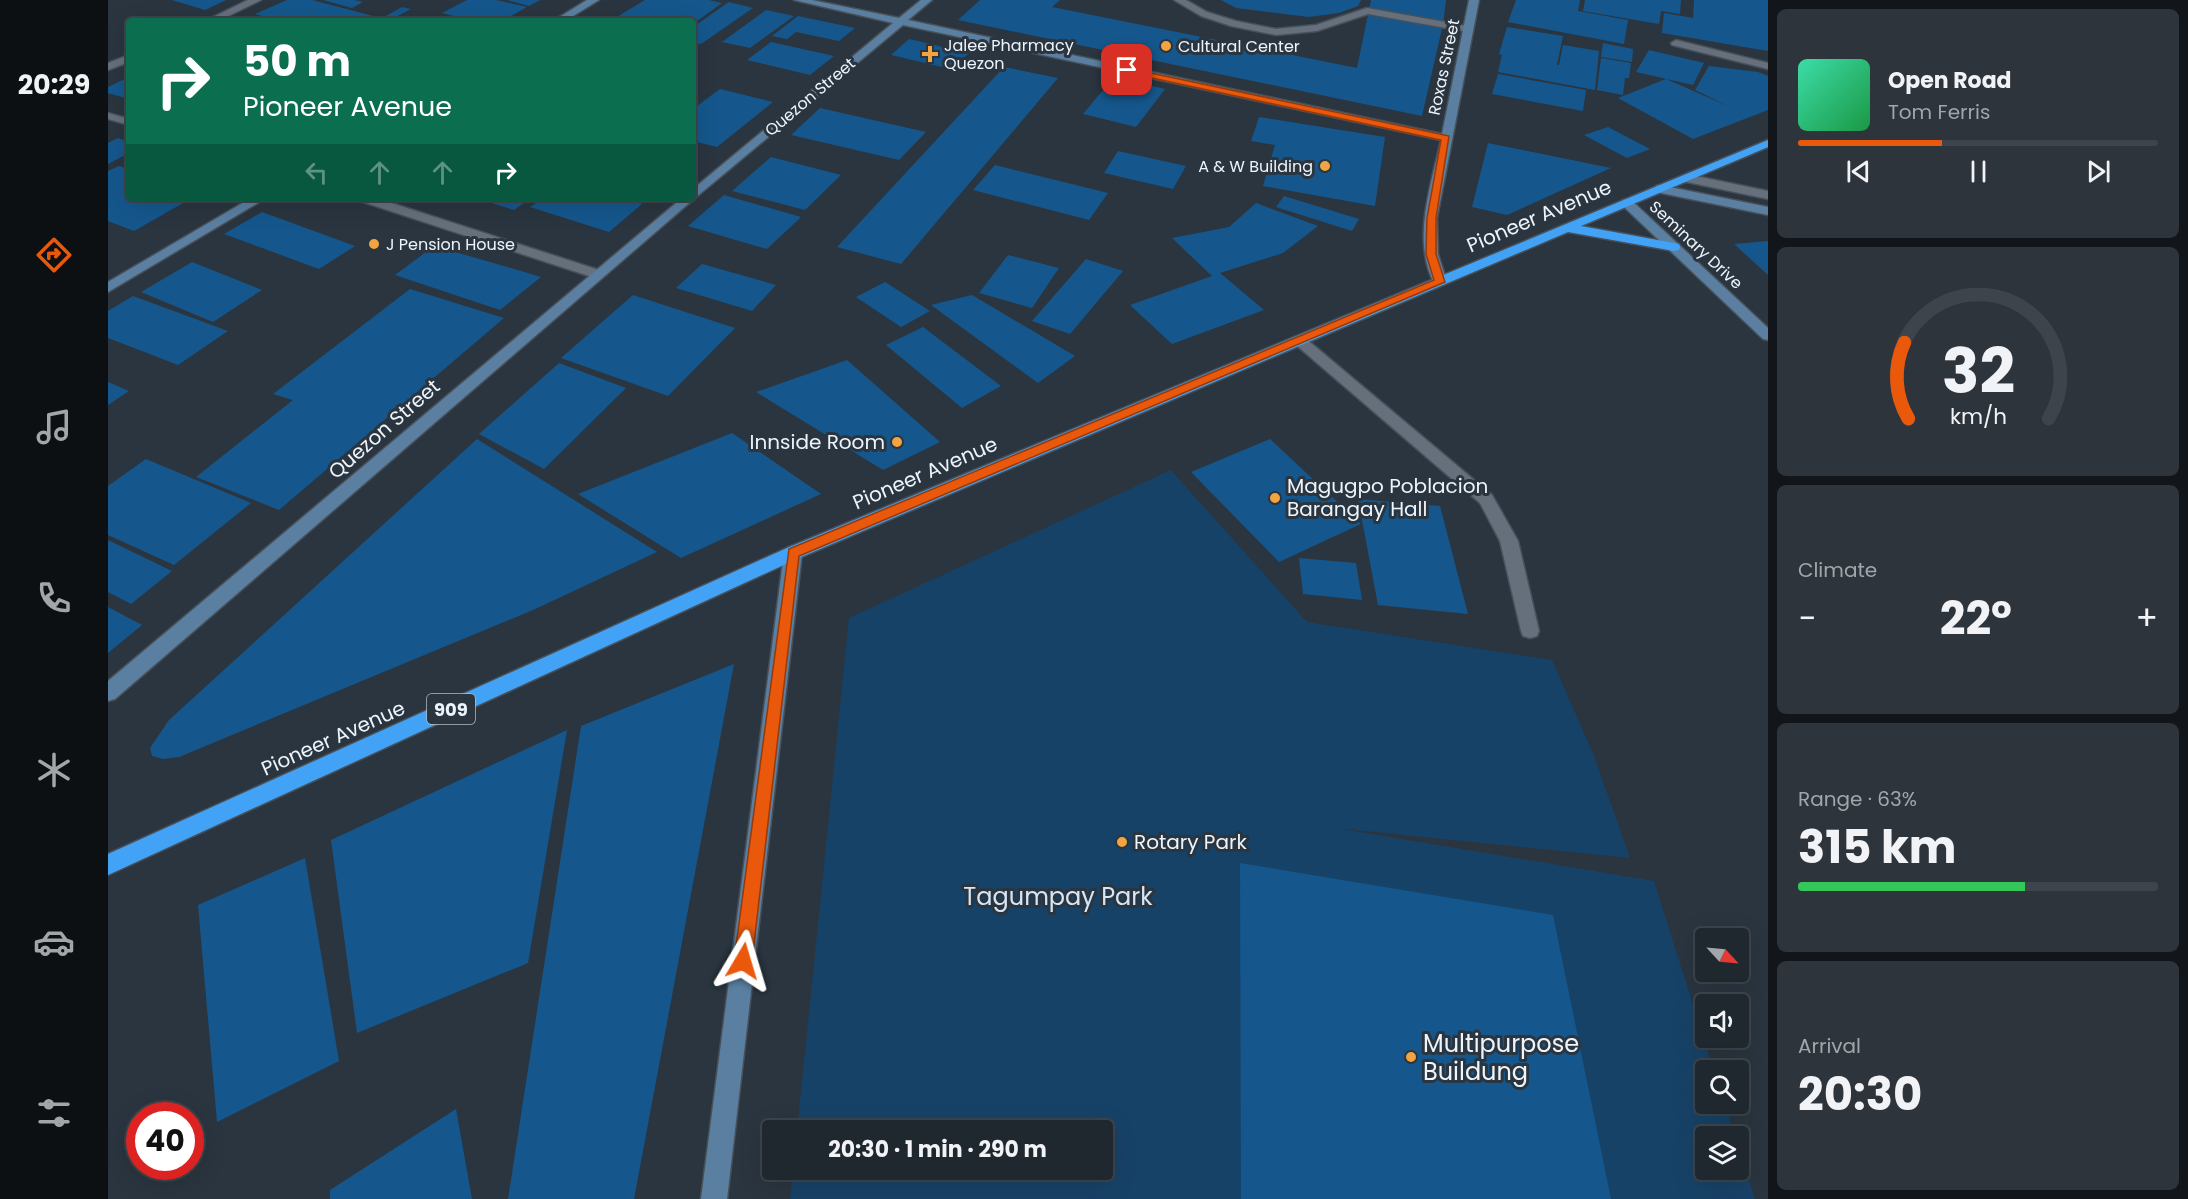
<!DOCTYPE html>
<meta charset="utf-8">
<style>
:root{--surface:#20282f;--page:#2d343b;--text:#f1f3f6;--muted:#a2a6aa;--line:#3d444b;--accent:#ea580c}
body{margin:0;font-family:Poppins,sans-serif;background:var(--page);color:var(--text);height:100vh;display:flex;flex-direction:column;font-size:22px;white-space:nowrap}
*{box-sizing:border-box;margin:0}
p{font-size:20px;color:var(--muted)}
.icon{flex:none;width:33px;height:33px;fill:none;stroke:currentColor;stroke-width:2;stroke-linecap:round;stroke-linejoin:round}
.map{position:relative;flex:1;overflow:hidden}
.drawer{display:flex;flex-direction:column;gap:9px;padding:9px;background:#12161a;width:420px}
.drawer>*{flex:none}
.hud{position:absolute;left:18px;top:18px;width:570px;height:183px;border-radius:6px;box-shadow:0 6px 24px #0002,0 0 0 2px var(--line);background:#0b6e4f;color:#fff;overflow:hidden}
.needle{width:39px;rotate:116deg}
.controls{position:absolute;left:1587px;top:928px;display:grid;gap:12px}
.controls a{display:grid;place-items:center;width:54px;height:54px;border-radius:6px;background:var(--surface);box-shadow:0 6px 24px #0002,0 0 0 2px var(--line);font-size:30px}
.speed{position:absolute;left:18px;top:1102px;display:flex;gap:12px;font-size:30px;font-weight:700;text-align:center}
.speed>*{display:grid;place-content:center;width:78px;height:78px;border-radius:50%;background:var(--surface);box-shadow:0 6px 24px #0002,0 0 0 2px var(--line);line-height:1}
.speed .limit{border:9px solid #d22;background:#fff;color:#111}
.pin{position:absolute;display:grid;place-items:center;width:51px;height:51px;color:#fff;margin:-26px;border-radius:12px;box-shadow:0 3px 9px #0006}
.me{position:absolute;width:66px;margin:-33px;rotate:7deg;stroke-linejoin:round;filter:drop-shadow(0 0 4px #0008)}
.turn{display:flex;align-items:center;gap:21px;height:126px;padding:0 18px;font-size:27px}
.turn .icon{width:78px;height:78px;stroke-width:2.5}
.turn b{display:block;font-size:42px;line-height:51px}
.lanes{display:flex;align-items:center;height:57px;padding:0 18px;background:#0003;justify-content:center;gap:30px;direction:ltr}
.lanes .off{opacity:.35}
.big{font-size:45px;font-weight:700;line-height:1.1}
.drawer .tile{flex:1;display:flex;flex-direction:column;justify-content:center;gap:9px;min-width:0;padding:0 21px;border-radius:9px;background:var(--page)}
.drawer .dial{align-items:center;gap:0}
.dial svg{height:156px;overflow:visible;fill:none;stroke:var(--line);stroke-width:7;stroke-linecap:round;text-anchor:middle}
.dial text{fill:var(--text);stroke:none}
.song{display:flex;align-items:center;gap:18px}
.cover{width:72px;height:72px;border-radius:9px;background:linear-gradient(135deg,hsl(160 70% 55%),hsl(140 70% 35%))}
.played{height:6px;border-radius:3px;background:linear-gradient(90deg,var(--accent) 40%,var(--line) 40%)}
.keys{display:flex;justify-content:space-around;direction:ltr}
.heat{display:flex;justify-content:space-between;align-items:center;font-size:33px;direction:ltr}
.charge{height:9px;border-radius:4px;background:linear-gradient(90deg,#34c759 63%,var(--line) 0)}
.trip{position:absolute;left:654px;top:1120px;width:351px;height:60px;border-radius:6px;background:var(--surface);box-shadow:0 6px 24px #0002,0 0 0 2px var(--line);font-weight:700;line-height:60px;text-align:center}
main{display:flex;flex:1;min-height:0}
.tabs{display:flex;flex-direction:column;width:108px;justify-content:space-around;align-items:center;background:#0d1013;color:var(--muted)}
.tabs .icon{width:42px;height:42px}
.tabs .selected{color:var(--accent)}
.tabs b{font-size:27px;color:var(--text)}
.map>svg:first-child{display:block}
</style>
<main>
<nav class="tabs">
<b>20:29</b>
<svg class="icon selected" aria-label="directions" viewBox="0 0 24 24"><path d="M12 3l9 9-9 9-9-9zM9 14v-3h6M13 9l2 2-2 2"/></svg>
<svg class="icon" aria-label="music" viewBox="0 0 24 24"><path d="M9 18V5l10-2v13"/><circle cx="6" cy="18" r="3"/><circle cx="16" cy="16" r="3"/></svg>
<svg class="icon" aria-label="phone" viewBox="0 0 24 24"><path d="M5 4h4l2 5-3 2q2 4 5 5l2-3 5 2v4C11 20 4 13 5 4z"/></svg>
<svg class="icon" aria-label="climate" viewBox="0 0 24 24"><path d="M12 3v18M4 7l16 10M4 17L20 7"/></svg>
<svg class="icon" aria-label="car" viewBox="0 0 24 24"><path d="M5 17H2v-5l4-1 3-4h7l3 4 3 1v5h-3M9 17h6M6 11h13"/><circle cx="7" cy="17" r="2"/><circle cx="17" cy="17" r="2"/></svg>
<svg class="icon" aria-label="filters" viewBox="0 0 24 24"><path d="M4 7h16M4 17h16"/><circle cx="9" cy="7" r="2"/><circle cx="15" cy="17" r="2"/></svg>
</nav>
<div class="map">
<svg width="1660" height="1199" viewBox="0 0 1660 1199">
<rect width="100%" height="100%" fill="#2a353f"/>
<polygon fill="#174267" points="1063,470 1199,622 1444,660 1486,756 1522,858 1228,828 1546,881 1606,1071 1598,1071 1598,1104 1617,1104 1627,1137 1598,1137 1598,1170 1630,1170 1631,1147 1647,1199 682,1199 685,1170 994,1170 994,1131 689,1131 741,618"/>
<g fill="#15578c">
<polygon points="64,0 118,0 97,10"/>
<polygon points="179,0 204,0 269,17 262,21 171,21 147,14"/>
<polygon points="215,0 246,0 255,2 244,8"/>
<polygon points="359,0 388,0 419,7 394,21 366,21 334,13"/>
<polygon points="399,0 432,0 421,6"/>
<polygon points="537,0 601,0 614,3 585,24 585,21 504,20"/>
<polygon points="872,0 952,0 944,7 1249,68 1263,0 1338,0 1335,24 1314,116 850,20"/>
<polygon points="1113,0 1253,0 1250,6 1231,13 1201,17 1128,8"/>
<polygon points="1408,0 1472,0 1470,11 1520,20 1516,44 1400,22"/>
<polygon points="1477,0 1573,0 1572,14 1553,11 1551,24 1475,11"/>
<polygon points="1586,0 1660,0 1660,51 1554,33 1556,13 1585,18"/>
<polygon points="621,2 645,8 593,44 585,43 585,27"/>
<polygon points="294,7 303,9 284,19 276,17"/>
<polygon points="658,10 686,16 642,48 614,42"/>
<polygon points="690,16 747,28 731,41 688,32 679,39 664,36"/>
<polygon points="1399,27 1455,36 1449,65 1451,65 1455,45 1491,51 1487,90 1390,72 1394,55 1391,54"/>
<polygon points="801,39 861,53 843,69 783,55"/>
<polygon points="663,42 726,56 702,75 639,60"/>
<polygon points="1495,43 1525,49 1524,62 1493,57"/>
<polygon points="1541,50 1596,63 1585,85 1528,72"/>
<polygon points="1493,58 1523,63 1521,78 1517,78 1515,95 1489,90"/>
<polygon points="1601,66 1650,72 1660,76 1660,110 1585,139 1510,98 1558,79 1622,107 1587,90"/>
<polygon points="896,67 950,78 793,264 729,247"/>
<polygon points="1390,74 1478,90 1475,111 1384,94"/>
<polygon points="21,77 21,99 0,93 0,87"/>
<polygon points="1006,77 1057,89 1028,127 975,114"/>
<polygon points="612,89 665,102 609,147 585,141 585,109"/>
<polygon points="712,108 818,132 791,160 683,135"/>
<polygon points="1151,117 1277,137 1267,206 1155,186 1167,145 1143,141"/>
<polygon points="1500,127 1542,149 1519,158 1476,135"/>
<polygon points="10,138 21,142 21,153 0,164 0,143"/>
<polygon points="1380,143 1503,168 1399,215 1364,207"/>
<polygon points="1010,151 1078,166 1065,189 996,173"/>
<polygon points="663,157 733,175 697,210 624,191"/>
<polygon points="887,165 1000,193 981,220 865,190"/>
<polygon points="11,166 21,169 21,198 84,198 26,231 0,221 0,171"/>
<polygon points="616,195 693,217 659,249 580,226"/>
<polygon points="1176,196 1251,219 1244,231 1168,207"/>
<polygon points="368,198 423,198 406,210"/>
<polygon points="436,198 515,198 534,204 501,232 422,207"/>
<polygon points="1148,203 1210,226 1175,253 1112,273 1156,310 1064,344 1022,305 1104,276 1064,238 1121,227"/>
<polygon points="154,212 247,246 211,269 116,234"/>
<polygon points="1660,241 1660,275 1626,244"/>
<polygon points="326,246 403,268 433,277 392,310 287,275"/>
<polygon points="900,255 951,268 924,308 871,293"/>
<polygon points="978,259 1015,271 962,334 924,321"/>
<polygon points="84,262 154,290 105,322 33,292"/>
<polygon points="594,264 668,285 644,311 568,288"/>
<polygon points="777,282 822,311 793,327 748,297"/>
<polygon points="302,289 396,318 171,510 88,477 185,400 165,394"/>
<polygon points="525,295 627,328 560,396 453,358"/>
<polygon points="864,295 967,356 930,383 823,305"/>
<polygon points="25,296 120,331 70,365 0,338 0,311"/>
<polygon points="815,327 893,386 854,408 778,345"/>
<polygon points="739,360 832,442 775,470 648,392"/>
<polygon points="451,363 518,388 436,469 371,434"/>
<polygon points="0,382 21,391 0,405"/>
<polygon points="624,433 713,494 573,558 470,494"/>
<polygon points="369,439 549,552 425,610 71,757 55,759 44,756 42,748 61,720"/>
<polygon points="1162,439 1253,524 1171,562 1083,472"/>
<polygon points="38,459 143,503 66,565 0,535 0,486"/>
<polygon points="1250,499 1332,506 1360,614 1270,605"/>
<polygon points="0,540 64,571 23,604 0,592"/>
<polygon points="1191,558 1248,563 1254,600 1195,594"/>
<polygon points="0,607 34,625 0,653"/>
<polygon points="626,664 526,1199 400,1199 473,726"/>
<polygon points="459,730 420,963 249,1033 223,840"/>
<polygon points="197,858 231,1061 109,1122 90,905"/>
<polygon points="1132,863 1445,915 1503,1199 1133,1199"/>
<polygon points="348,1109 364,1199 222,1199 222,1190"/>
</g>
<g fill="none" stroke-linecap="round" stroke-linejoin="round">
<g stroke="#475059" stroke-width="3">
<g id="lane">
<polygon points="1066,0 1078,0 1099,12 1128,21 1168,29 1208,25 1259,8 1360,26 1365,29 1360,32 1260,14 1209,31 1168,35 1123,26 1093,16"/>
<polygon points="1568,40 1660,63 1660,69 1564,45 1563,43"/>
<polygon points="1578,174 1660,191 1660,199 1574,181 1572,178"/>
<polygon points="1192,337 1197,338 1384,495 1410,541 1431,631 1429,636 1422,638 1415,636 1413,631 1392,541 1372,503 1187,344 1185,341"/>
</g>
</g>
<g stroke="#475059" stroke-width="3">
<g id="street">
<polygon points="140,0 153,0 110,21 97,21"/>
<polygon points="21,55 21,62 0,70 0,63"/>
<polygon points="0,113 21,119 21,125 0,119"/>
<polygon points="250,198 268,198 494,271 496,274 489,278 484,277 252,201"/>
</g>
</g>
<g stroke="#475059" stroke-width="3">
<g id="secondary">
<polygon points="479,0 491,0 457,21 445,21"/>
<path d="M686 0H704L791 18 813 0H824L800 20 1334 134 1361 0H1371L1329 218 1330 254 1339 282 1332 286 1327 285C1303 242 1323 185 1333 140L795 25 587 198 7 699 0 701V681L574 198H585V189L785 23Z"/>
<polygon points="1552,185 1660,207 1660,215 1548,192 1548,186"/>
<polygon points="143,198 158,198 0,292 0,282"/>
<polygon points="1519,199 1523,200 1660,328 1660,340 1655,339 1515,206 1513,203 1515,200"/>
<polygon points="685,546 691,548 694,553 619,1199 593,1199 676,553 679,548"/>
</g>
</g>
<g stroke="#475059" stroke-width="3">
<polygon id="highway" points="1660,140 1660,147 1473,226 1566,243 1571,244 1572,247 1571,250 1566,251 1460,232 691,558 0,875 0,854 679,548"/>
</g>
<use href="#lane" fill="#65707c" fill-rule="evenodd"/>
<use href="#street" fill="#65707c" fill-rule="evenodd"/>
<use href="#secondary" fill="#5a7fa1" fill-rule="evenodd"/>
<use href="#highway" fill="#42a3f6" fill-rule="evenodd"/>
</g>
<polygon fill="#ea580c" stroke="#983908" stroke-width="1.5" points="1019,68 1341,136 1328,218 1328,254 1337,282 691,556 644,961 641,967 635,970 629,967 626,961 681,549 1326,280 1318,254 1319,218 1333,140 1016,72 1015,70"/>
<g fill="#f3a442" stroke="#2a353f" stroke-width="2">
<circle cx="1058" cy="46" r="6"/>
<path d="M819 45h6v6h6v6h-6v6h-6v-6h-6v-6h6z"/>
<circle cx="1217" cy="166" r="6"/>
<circle cx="266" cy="244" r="6"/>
<circle cx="789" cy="442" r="6"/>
<circle cx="1167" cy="498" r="6"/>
<circle cx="1014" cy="842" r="6"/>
<circle cx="1303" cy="1057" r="6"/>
</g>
<g text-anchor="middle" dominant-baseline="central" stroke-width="6" stroke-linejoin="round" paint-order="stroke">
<g font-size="16" fill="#edf4fb" stroke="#2a353f" text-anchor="start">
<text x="836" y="45">Jalee Pharmacy<tspan x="836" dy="18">Quezon</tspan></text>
<text x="1070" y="46">Cultural Center</text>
<text x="1205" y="166" text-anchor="end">A &amp; W Building</text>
<text x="278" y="244">J Pension House</text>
</g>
<g font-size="16" fill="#edf4fb" stroke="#2a353f">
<text transform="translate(1336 67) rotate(-78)">Roxas Street</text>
<text transform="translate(702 97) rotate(-40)">Quezon Street</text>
<text transform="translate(1588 245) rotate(43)">Seminary Drive</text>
</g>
<rect fill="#2a353f" stroke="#b2bbc3" stroke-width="1.5" x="319" y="694" width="48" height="30" rx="4.5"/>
<g font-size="18" font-weight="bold" fill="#edf4fb">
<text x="343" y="709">909</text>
</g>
<g font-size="20" fill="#edf4fb" stroke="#2a353f">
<text transform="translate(1431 216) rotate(-23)">Pioneer Avenue</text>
<text transform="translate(276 429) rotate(-41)">Quezon Street</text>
<text transform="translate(817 473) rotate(-23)">Pioneer Avenue</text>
<text transform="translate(225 738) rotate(-24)">Pioneer Avenue</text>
</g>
<g font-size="20" fill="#edf4fb" stroke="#2a353f" text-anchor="start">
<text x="777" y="442" text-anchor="end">Innside Room</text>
<text x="1179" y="486">Magugpo Poblacion<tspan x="1179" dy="23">Barangay Hall</tspan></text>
<text x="1026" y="842">Rotary Park</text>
</g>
<g font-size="24" fill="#d6e6f6" stroke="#2a353f">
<text x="950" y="896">Tagumpay Park</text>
</g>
<g font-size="24" fill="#edf4fb" stroke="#2a353f" text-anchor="start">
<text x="1315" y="1043">Multipurpose<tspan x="1315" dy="28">Buildung</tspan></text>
</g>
</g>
</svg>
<div class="controls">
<a><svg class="needle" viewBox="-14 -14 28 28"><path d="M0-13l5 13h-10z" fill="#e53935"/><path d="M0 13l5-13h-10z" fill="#a2a6aa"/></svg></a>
<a><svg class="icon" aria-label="sound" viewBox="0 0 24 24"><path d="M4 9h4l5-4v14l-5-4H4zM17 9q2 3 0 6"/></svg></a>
<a><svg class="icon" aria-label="search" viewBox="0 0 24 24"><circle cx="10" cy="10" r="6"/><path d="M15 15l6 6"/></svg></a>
<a><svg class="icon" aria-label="layers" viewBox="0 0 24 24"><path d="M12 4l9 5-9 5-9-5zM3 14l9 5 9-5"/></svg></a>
</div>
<div class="speed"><div class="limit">40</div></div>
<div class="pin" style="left:1019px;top:70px;background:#d93025"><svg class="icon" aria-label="arrive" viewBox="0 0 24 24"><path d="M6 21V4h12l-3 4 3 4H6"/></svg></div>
<svg class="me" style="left:635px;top:961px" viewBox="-20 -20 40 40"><path d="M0-17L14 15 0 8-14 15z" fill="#ea580c" stroke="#fff" stroke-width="4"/></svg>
<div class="trip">20:30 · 1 min · 290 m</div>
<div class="hud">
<div class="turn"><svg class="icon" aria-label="right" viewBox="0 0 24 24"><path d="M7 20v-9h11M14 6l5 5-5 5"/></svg><div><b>50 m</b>Pioneer Avenue</div></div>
<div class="lanes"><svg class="icon off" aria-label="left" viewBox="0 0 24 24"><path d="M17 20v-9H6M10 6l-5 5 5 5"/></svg><svg class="icon off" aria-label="ahead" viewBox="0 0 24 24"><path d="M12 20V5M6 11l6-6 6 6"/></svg><svg class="icon off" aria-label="ahead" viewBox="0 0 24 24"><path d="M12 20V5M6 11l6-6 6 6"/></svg><svg class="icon" aria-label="right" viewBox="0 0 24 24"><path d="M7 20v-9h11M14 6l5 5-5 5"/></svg></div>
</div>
</div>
<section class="drawer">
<div class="tile">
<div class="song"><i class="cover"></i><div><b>Open Road</b><p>Tom Ferris</p></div></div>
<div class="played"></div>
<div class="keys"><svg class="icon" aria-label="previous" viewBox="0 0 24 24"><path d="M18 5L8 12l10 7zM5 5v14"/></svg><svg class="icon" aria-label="pause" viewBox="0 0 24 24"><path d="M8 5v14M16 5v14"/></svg><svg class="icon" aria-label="next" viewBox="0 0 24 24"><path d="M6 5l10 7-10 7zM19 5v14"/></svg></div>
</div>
<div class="tile dial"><svg viewBox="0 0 100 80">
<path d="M14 69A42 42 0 1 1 86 69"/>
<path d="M14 69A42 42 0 0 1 12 30" stroke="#ea580c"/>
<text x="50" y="56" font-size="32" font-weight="700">32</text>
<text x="50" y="72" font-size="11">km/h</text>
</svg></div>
<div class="tile"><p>Climate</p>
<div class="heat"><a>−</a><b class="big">22°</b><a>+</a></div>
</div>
<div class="tile"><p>Range · 63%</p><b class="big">315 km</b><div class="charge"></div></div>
<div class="tile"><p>Arrival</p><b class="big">20:30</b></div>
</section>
</main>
